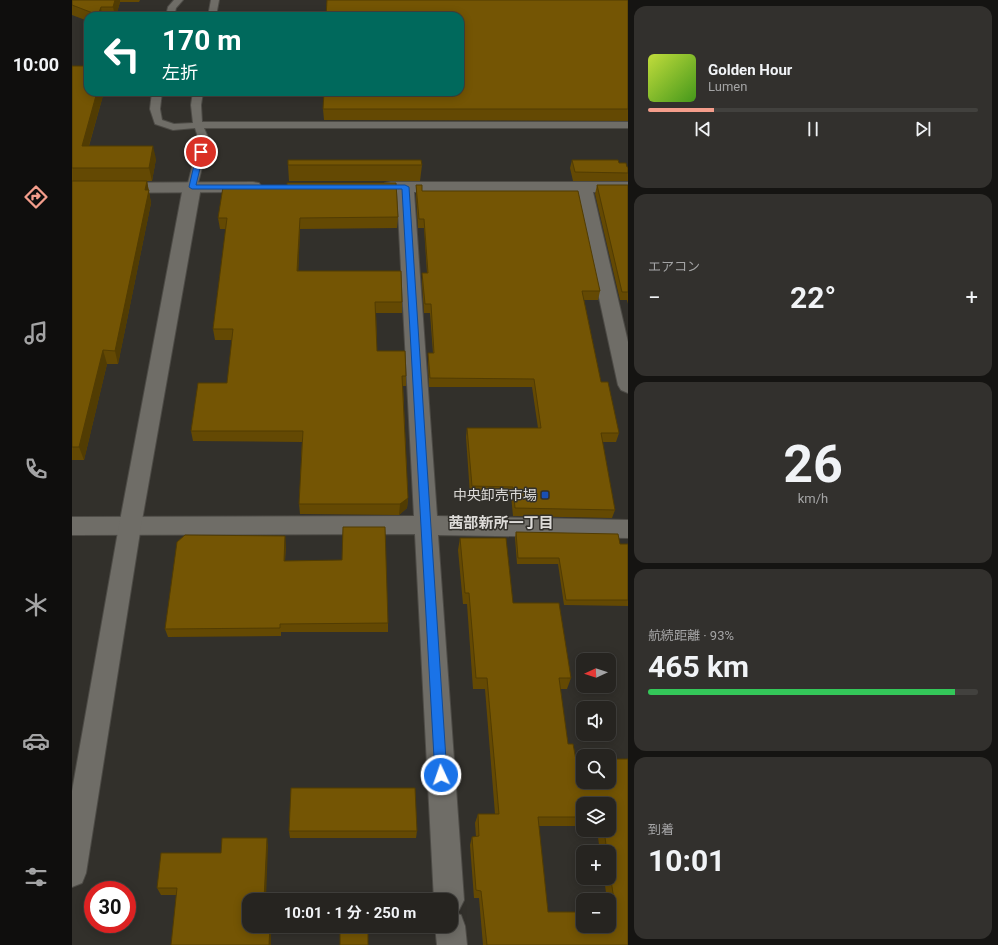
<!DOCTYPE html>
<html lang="ja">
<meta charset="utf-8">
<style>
:root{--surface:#262420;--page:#32302d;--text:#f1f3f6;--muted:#a4a4a5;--line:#42413e;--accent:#f49d8b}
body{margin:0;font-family:Roboto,"Noto Sans JP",sans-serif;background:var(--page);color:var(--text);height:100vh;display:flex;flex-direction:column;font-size:15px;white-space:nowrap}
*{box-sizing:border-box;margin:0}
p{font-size:13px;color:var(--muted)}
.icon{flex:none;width:22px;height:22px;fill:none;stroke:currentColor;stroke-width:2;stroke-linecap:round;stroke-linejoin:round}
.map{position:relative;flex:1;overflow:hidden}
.details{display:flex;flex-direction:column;gap:6px;padding:6px;background:#151412;width:370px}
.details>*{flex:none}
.top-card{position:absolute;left:12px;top:12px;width:380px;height:84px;border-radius:12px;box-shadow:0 2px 10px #0003,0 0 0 1px var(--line);background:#00695c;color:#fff;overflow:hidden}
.needle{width:26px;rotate:267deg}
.fabs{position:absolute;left:504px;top:653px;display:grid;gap:8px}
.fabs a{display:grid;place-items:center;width:40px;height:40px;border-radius:8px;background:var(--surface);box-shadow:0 2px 10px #0003,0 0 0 1px var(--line);font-size:20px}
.speed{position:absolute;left:12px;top:881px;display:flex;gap:8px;font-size:20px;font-weight:700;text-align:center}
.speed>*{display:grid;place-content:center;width:52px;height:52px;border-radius:50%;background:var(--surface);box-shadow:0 2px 10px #0003,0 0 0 1px var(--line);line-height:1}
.speed .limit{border:6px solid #d22;background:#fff;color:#111}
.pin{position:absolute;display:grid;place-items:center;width:34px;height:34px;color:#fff;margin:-17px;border:2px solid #fff;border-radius:50%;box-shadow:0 1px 4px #0007}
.me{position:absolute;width:44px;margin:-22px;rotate:357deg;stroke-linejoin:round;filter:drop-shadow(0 0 3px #0008)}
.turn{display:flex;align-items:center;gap:14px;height:84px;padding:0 12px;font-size:18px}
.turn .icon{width:52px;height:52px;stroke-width:2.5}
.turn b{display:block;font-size:28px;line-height:34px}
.big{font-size:30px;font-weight:700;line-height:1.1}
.details .tile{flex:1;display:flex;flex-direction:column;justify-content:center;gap:6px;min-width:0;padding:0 14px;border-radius:12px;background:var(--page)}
.details .dial{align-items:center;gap:0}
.dial b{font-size:52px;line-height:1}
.song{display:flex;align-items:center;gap:12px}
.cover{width:48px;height:48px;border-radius:6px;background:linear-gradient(135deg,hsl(70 70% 55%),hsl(100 70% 35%))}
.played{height:4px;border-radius:2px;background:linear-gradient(90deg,var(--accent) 20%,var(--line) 20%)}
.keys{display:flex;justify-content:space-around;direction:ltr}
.heat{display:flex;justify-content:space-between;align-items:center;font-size:22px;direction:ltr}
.charge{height:6px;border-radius:3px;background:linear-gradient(90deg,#34c759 93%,var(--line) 0)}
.trip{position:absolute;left:170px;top:893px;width:216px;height:40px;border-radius:12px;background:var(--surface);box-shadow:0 2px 10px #0003,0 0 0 1px var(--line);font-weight:700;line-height:40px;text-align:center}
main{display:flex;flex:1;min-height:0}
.menu{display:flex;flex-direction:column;width:72px;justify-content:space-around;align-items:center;background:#0f0e0d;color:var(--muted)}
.menu .icon{width:28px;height:28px}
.menu .active{color:var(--accent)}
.menu b{font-size:18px;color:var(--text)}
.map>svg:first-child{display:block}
</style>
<main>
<nav class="menu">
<b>10:00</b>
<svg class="icon active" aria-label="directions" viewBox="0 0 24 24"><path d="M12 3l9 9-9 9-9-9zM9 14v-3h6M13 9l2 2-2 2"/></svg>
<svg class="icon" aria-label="music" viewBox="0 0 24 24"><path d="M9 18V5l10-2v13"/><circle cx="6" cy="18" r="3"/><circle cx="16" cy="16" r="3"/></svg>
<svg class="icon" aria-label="phone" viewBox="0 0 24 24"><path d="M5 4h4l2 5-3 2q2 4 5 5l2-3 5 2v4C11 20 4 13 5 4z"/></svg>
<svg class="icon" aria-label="climate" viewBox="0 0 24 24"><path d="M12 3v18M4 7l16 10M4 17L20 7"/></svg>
<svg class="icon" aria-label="car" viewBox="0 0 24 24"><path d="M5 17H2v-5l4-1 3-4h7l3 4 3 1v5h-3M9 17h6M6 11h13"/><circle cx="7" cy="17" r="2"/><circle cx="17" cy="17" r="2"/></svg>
<svg class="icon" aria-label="filters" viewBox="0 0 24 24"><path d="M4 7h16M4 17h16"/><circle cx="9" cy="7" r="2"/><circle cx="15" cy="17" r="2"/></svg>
</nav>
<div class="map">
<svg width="556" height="945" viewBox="0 0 556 945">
<rect width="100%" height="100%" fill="#32302b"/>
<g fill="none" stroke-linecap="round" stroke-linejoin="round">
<g stroke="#4d4b46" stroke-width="2">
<g id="service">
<polygon points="102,0 111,0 104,8 102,16 94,16 96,7"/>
<polygon points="139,0 147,0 144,16 136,16"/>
<polygon points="80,92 90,92 88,109 90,120 102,124 121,123 119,105 121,92 131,92 129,105 130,122 556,122 556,128 132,128 137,140 125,187 120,190 115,187 127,140 123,128 101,130 83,124 78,109"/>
</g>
</g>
<g stroke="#4d4b46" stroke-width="2">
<g id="minor">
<polygon points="181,182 187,183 190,187 187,191 181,192 0,193 0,183"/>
<polygon points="319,182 556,182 556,192 521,192 556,342 556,393 549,390 546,385 504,192 342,192 365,516 556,520 556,538 366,535 392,900 387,910 382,913 389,915 393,926 395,945 365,945 363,926 379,926 379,900 362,900 343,534 0,535 0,517 342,516 325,192 313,191 310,187 313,183"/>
</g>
</g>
<g stroke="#4d4b46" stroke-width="2">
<polygon id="tertiary" points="120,182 126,183 129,187 69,526 14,873 10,883 0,887 0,791 47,526 111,187 114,183"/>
</g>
<use href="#service" fill="#6f6d67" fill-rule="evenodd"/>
<use href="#minor" fill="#6f6d67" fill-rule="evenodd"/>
<use href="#tertiary" fill="#6f6d67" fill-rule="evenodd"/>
</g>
<g fill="#644903" fill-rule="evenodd">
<polygon points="0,0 68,0 67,2 48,2 44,16 16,16 16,21 0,15"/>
<polygon points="556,0 556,121 252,120 251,109"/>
<polygon points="0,66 16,92 32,92 17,146 84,159 80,181 75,181 79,203 46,364 35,364 12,460 0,460"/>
<polygon points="500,160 547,163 555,167 556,167 556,181 501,181 498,168"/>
<polygon points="216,165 350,165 348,181 217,181"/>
<polygon points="344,185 350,191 528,291 526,300 512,300 529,382 547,433 544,442 530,442 543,510 540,518 441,516 439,495 398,495 394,437 395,428 466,428 460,387 357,387 356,362 356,353 361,353 358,313 352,313 350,282 350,273 355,273 352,228 346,228 344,194"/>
<polygon points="525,185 556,185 556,304 555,300 548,300 523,194"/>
<polygon points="215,187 326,217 325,228 228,229 226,271 330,302 330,313 304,313 305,351 334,376 334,386 331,386 336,498 335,508 327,515 228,514 227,504 230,442 121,441 119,431 155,383 160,340 143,340 141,329 154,229 148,229 146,218"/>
<polygon points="444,532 548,544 556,544 556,606 492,605 486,564 445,564 443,538"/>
<path d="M388 538 441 603 499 678 495 689H488L496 744 504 760 537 782 556 945H411L407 898H402L398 845 400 837H404L403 823 406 814H423L413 689H401L395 604H391L386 550ZM511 804H537V830H525L528 852H537V878H532L535 900H537V926L476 912 466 826H511Z"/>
<polygon points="214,545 213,561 316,623 316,632 209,632 209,636 96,637 93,629"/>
<polygon points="217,831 345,831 344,838 218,838"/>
<polygon points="196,845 177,926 199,926 199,945 99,945 105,895 89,895 85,888"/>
</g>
<g fill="#513c03">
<polygon points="43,0 48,0 48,2 44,16 43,16 41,7"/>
<polygon points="29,7 30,16 26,16 26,15"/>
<polygon points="25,92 32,92 13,159 10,146"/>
<polygon points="81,146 84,159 80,181 77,168"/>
<polygon points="75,181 79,203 46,364 43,351"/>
<polygon points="228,218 228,229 226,282 225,271"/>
<polygon points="31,350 35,364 12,460 7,447"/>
<polygon points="336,498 335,508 327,515 328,504"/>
<polygon points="213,536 214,545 212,569 212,561"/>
<polygon points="195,838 196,845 194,900 192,900"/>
<polygon points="198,926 199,926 199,945 197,945"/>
</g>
<g fill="#745504" stroke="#513c03" fill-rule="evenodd">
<polygon points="0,0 43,0 41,7 29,7 26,15 0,5"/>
<polygon points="255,0 556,0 556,109 251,109 252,92 388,92 388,16 254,16"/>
<polygon points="0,66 16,66 16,92 25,92 10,146 81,146 77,168 0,168"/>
<polygon points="216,160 349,160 350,165 216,165"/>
<polygon points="500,160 546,160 547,163 554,163 555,167 556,167 556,173 503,172"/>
<polygon points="0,181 75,181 73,190 77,190 43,351 31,350 7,447 0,447"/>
<polygon points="215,183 324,183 326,217 228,218 225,271 329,271 330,302 303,302 305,351 333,351 334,376 330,376 336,498 328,504 227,504 231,431 119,431 126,383 155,383 161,329 141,329 155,218 146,218 151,187 215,187"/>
<polygon points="344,185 350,185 350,191 506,191 528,291 510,291 529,382 536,382 547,433 529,433 543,510 443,508 441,487 400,486 395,428 469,428 462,379 358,378 356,353 362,353 359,304 353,304 350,273 356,273 352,219 347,219"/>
<polygon points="525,185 556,185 556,292 550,292"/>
<polygon points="271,527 313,527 316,623 208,624 208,628 93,629 105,542 113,535 213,536 212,561 270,560"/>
<polygon points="444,532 546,534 548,544 556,544 556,600 494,600 487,558 446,558"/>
<path d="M388 538H434L441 603H487L499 678H487L496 744H501L504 760 511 759V782H537V759H556V945H415L409 891 404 890 400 837 407 836 406 814H427L415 678H404L397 593H393ZM511 804H537V830H532L535 852H537V867L544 913H537V926H511V912H476L466 817H511Z"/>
<polygon points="219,788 343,788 345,831 217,831"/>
<polygon points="150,838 195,838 192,900 177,900 177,926 198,926 197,945 99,945 105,888 85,888 89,853 149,853"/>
<rect x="268" y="926" width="28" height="19"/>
</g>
<polygon fill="#1a73e8" stroke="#114b97" points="129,149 132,152 124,185 333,185 337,187 375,775 373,779 369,780 365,779 363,775 330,189 120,189 117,187 125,152"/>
<rect fill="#1a4fb4" stroke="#32302b" stroke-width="1.5" x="469" y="491" width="8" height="8" rx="2"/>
<g text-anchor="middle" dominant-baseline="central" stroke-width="3" stroke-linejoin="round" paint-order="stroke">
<g font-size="14" fill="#dddbd8" stroke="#32302b" text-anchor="end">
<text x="465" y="495">中央卸売市場</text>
</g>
<g font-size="15" font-weight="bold" fill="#dddbd8" stroke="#32302b">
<text x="429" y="523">茜部新所一丁目</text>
</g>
</g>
</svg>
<div class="fabs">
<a><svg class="needle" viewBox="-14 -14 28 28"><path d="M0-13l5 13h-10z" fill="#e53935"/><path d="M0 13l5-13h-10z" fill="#a4a4a5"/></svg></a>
<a><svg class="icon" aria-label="sound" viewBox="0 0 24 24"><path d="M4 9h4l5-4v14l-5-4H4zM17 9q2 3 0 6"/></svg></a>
<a><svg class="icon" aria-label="search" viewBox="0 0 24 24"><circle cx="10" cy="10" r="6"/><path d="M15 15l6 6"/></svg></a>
<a><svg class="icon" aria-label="layers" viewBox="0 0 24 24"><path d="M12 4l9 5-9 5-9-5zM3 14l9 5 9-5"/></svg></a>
<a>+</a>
<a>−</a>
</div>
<div class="speed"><div class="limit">30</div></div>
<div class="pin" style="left:129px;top:152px;background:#d93025"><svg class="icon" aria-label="arrive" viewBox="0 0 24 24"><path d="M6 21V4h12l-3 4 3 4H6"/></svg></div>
<svg class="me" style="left:369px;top:775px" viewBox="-20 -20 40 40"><circle r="17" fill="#1a73e8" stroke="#fff" stroke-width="3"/><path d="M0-11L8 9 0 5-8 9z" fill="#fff"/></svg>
<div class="trip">10:01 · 1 分 · 250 m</div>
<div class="top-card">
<div class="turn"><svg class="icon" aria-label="left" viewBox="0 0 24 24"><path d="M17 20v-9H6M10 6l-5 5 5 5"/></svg><div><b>170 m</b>左折</div></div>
</div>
</div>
<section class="details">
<div class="tile">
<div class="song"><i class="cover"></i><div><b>Golden Hour</b><p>Lumen</p></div></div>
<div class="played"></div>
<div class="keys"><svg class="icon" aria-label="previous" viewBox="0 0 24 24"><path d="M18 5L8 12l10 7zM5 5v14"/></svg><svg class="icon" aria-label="pause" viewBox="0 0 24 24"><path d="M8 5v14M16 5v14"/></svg><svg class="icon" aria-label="next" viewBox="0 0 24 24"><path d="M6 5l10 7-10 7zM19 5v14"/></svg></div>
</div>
<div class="tile"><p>エアコン</p>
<div class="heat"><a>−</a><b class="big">22°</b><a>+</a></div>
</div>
<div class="tile dial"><b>26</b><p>km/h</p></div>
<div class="tile"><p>航続距離 · 93%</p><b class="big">465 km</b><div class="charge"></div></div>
<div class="tile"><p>到着</p><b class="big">10:01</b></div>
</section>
</main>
